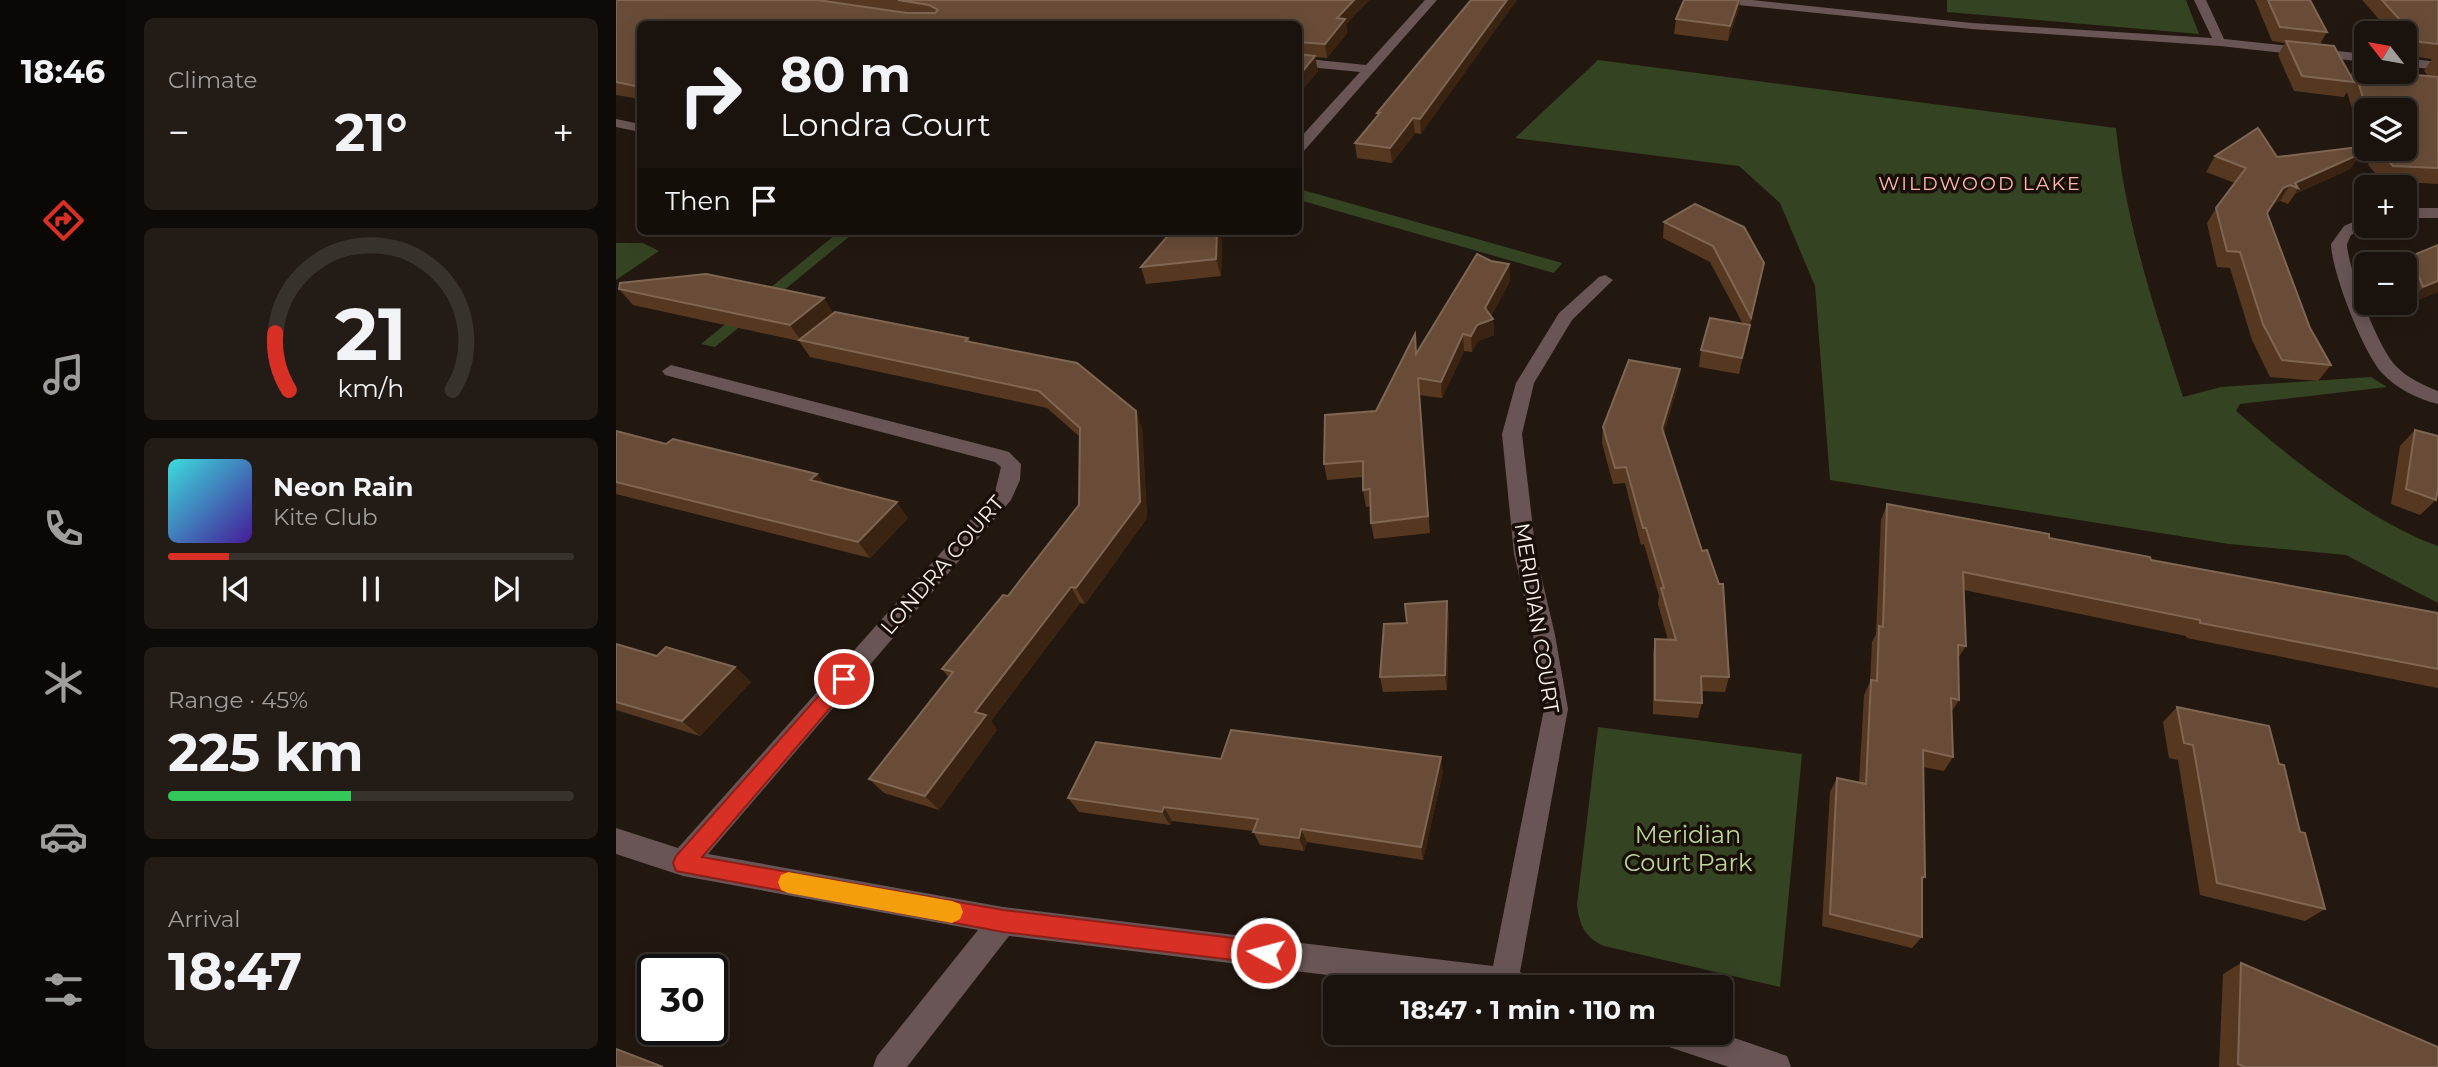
<!DOCTYPE html>
<meta charset="utf-8">
<style>
:root{--surface:#1a120c;--page:#231b15;--text:#f1f3f6;--muted:#9f9e9d;--line:#38322d;--accent:#d93025}
body{margin:0;font-family:Montserrat,sans-serif;background:var(--page);color:var(--text);height:100vh;display:flex;flex-direction:column;font-size:26px;white-space:nowrap}
*{box-sizing:border-box;margin:0}
p{font-size:23px;color:var(--muted)}
.icon{flex:none;width:38px;height:38px;fill:none;stroke:currentColor;stroke-width:2;stroke-linecap:round;stroke-linejoin:round}
.map{position:relative;flex:1;overflow:hidden}
.details{display:flex;flex-direction:column;gap:18px;padding:18px;background:#0e0a07;width:490px}
.details>*{flex:none}
.guide{position:absolute;left:21px;top:21px;width:665px;height:214px;border-radius:10px;box-shadow:0 4px 18px #0003,0 0 0 2px var(--line);background:#1a120c;color:var(--text);overflow:hidden}
.needle{width:46px;rotate:301deg}
.buttons{position:absolute;left:1738px;top:21px;display:grid;gap:14px}
.buttons a{display:grid;place-items:center;width:63px;height:63px;border-radius:10px;background:var(--surface);box-shadow:0 4px 18px #0003,0 0 0 2px var(--line);font-size:35px}
.speed{position:absolute;left:21px;top:954px;display:flex;gap:14px;font-size:35px;font-weight:700;text-align:center}
.speed>*{display:grid;place-content:center;width:91px;height:91px;border-radius:50%;background:var(--surface);box-shadow:0 4px 18px #0003,0 0 0 2px var(--line);line-height:1}
.speed .limit{border:4px solid #111;border-radius:10px;background:#fff;color:#111}
.pin{position:absolute;display:grid;place-items:center;width:60px;height:60px;color:#fff;margin:-30px;border:4px solid #fff;border-radius:50%;box-shadow:0 2px 7px #0007}
.me{position:absolute;width:77px;margin:-38px;rotate:277deg;stroke-linejoin:round;filter:drop-shadow(0 0 5px #0008)}
.turn{display:flex;align-items:center;gap:24px;height:147px;padding:0 28px;font-size:32px}
.turn .icon{width:91px;height:91px;stroke-width:2.5}
.turn b{display:block;font-size:49px;line-height:60px}
.then{display:flex;align-items:center;height:66px;padding:0 28px;background:#0003;gap:14px;font-size:26px}
.big{font-size:52px;font-weight:700;line-height:1.1}
.details .widget{flex:1;display:flex;flex-direction:column;justify-content:center;gap:10px;min-width:0;padding:0 24px;border-radius:10px;background:var(--page)}
.details .dial{align-items:center;gap:0}
.dial svg{height:182px;overflow:visible;fill:none;stroke:var(--line);stroke-width:7;stroke-linecap:round;text-anchor:middle}
.dial text{fill:var(--text);stroke:none}
.song{display:flex;align-items:center;gap:21px}
.cover{width:84px;height:84px;border-radius:10px;background:linear-gradient(135deg,hsl(180 70% 55%),hsl(260 70% 35%))}
.played{height:7px;border-radius:4px;background:linear-gradient(90deg,var(--accent) 15%,var(--line) 15%)}
.keys{display:flex;justify-content:space-around;direction:ltr}
.heat{display:flex;justify-content:space-between;align-items:center;font-size:38px;direction:ltr}
.charge{height:10px;border-radius:5px;background:linear-gradient(90deg,#34c759 45%,var(--line) 0)}
.trip{position:absolute;left:707px;top:975px;width:410px;height:70px;border-radius:10px;background:var(--surface);box-shadow:0 4px 18px #0003,0 0 0 2px var(--line);font-weight:700;line-height:70px;text-align:center}
main{display:flex;flex:1;min-height:0}
.tab-bar{display:flex;flex-direction:column;width:126px;justify-content:space-around;align-items:center;background:#0a0705;color:var(--muted)}
.tab-bar .icon{width:49px;height:49px}
.tab-bar .selected{color:var(--accent)}
.tab-bar b{font-size:32px;color:var(--text)}
.map>svg:first-child{display:block}
</style>
<main>
<nav class="tab-bar">
<b>18:46</b>
<svg class="icon selected" aria-label="directions" viewBox="0 0 24 24"><path d="M12 3l9 9-9 9-9-9zM9 14v-3h6M13 9l2 2-2 2"/></svg>
<svg class="icon" aria-label="music" viewBox="0 0 24 24"><path d="M9 18V5l10-2v13"/><circle cx="6" cy="18" r="3"/><circle cx="16" cy="16" r="3"/></svg>
<svg class="icon" aria-label="phone" viewBox="0 0 24 24"><path d="M5 4h4l2 5-3 2q2 4 5 5l2-3 5 2v4C11 20 4 13 5 4z"/></svg>
<svg class="icon" aria-label="climate" viewBox="0 0 24 24"><path d="M12 3v18M4 7l16 10M4 17L20 7"/></svg>
<svg class="icon" aria-label="car" viewBox="0 0 24 24"><path d="M5 17H2v-5l4-1 3-4h7l3 4 3 1v5h-3M9 17h6M6 11h13"/><circle cx="7" cy="17" r="2"/><circle cx="17" cy="17" r="2"/></svg>
<svg class="icon" aria-label="filters" viewBox="0 0 24 24"><path d="M4 7h16M4 17h16"/><circle cx="9" cy="7" r="2"/><circle cx="15" cy="17" r="2"/></svg>
</nav>
<section class="details">
<div class="widget"><p>Climate</p>
<div class="heat"><a>−</a><b class="big">21°</b><a>+</a></div>
</div>
<div class="widget dial"><svg viewBox="0 0 100 80">
<path d="M14 69A42 42 0 1 1 86 69"/>
<path d="M14 69A42 42 0 0 1 8 44" stroke="#d93025"/>
<text x="50" y="56" font-size="32" font-weight="700">21</text>
<text x="50" y="72" font-size="11">km/h</text>
</svg></div>
<div class="widget">
<div class="song"><i class="cover"></i><div><b>Neon Rain</b><p>Kite Club</p></div></div>
<div class="played"></div>
<div class="keys"><svg class="icon" aria-label="previous" viewBox="0 0 24 24"><path d="M18 5L8 12l10 7zM5 5v14"/></svg><svg class="icon" aria-label="pause" viewBox="0 0 24 24"><path d="M8 5v14M16 5v14"/></svg><svg class="icon" aria-label="next" viewBox="0 0 24 24"><path d="M6 5l10 7-10 7zM19 5v14"/></svg></div>
</div>
<div class="widget"><p>Range · 45%</p><b class="big">225 km</b><div class="charge"></div></div>
<div class="widget"><p>Arrival</p><b class="big">18:47</b></div>
</section>
<div class="map">
<svg width="1822" height="1067" viewBox="0 0 1822 1067">
<rect width="100%" height="100%" fill="#231810"/>
<g fill="#344321">
<polygon points="1331,0 1570,0 1583,34 1331,12"/>
<path d="M982 60 1500 128C1509 221 1538 308 1567 397L1605 387 1755 377 1771 387 1624 404 1620 411C1674 458 1754 522 1822 546V603L1730 555 1613 544 1214 480 1199 286 1164 203 1123 166 899 138Z"/>
<polygon points="682,189 683,189 946,263 938,273 683,200"/>
<polygon points="224,231 240,231 99,347 85,344"/>
<polygon points="0,243 27,243 43,251 0,280"/>
<path d="M982 727 1186 754 1164 987 988 946C969 938 963 924 961 905Z"/>
</g>
<g fill="none" stroke-linecap="round" stroke-linejoin="round">
<g fill="#695556" fill-rule="evenodd">
<polygon points="809,0 821,0 687,152 682,153 682,140 744,72 682,66 682,58 750,65"/>
<polygon points="1097,0 1136,0 1356,23 1596,38 1578,0 1590,0 1608,39 1750,54 1750,62 1604,46 1356,29 1103,3"/>
<polygon points="1788,58 1822,62 1822,70 1788,66"/>
<polygon points="0,119 24,124 24,132 0,127"/>
<rect x="1788" y="208" width="34" height="10"/>
<path d="M1750 216 1751 226 1735 235 1731 244C1732 269 1762 348 1780 366 1791 378 1807 385 1822 391V404C1802 399 1781 389 1766 373 1747 352 1716 273 1715 244L1728 226Z"/>
<polygon points="989,275 997,280 956,320 918,383 906,434 920,554 939,635 952,709 904,972 914,977 919,987 810,987 393,936 291,1067 257,1067 261,1056 362,930 67,876 0,854 0,828 62,848 379,492 385,467 379,462 49,375 46,371 55,365 386,450 393,452 405,464 404,480 395,500 92,854 387,907 877,966 928,709 917,635 898,554 886,434 900,383 943,313 983,277"/>
<polygon points="1037,1032 1101,1032 1171,1056 1175,1067 1113,1067 1041,1043"/>
</g>
</g>
<g fill="#563821" fill-rule="evenodd">
<polygon points="0,0 753,0 730,24 731,33 711,58 699,57 702,71 682,95 682,24 24,24 24,99 0,95"/>
<polygon points="855,0 805,134 799,133 776,163 741,158 739,143 761,116 761,113"/>
<path d="M1639 0H1694L1711 32 1704 44 1734 75 1738 69 1812 76 1808 71 1816 59 1795 56 1788 49V33H1775L1746 0H1822V184L1766 181 1753 166 1731 92 1728 97 1678 91 1662 55 1669 43 1656 41ZM1750 110H1788V149H1750Z"/>
<polygon points="1123,8 1112,41 1058,34 1060,19"/>
<polygon points="1744,154 1734,169 1679,194 1672,204 1664,201 1657,204 1651,213 1694,328 1715,365 1702,381 1654,377 1636,340 1614,268 1601,267 1591,223 1600,208 1619,183 1590,172 1599,156 1661,157"/>
<polygon points="1048,222 1148,263 1123,374 1083,367 1085,350 1127,324 1094,262 1047,238"/>
<polygon points="606,239 605,276 530,284 525,267"/>
<polygon points="1822,245 1822,292 1794,303 1788,288 1788,264 1795,256"/>
<polygon points="875,261 893,264 894,281 875,316 877,319 878,335 862,341 856,352 848,351 826,398 803,395 814,533 758,539 755,523 755,506 750,507 747,490 747,477 711,480 708,464 760,411 801,353"/>
<polygon points="3,289 218,313 352,338 355,342 526,428 531,518 469,604 464,603 375,721 381,730 323,810 268,793 253,779 333,678 326,669 392,596 463,505 464,437 431,408 194,357 183,341 17,305"/>
<polygon points="1062,386 1048,432 1113,677 1109,692 1085,691 1086,703 1082,718 1037,714 1037,654 1039,639 1052,640 1042,604 1043,596 1028,544 1025,545 1009,483 997,484 986,443 987,427"/>
<polygon points="1799,430 1820,500 1804,515 1775,504 1784,446"/>
<polygon points="0,431 50,444 201,474 209,484 292,518 254,558 0,494"/>
<polygon points="1271,504 1535,560 1822,613 1822,688 1571,638 1570,636 1348,590 1350,646 1342,658 1343,700 1336,711 1337,757 1328,771 1307,767 1309,877 1306,881 1306,937 1296,948 1206,926 1214,792 1221,778 1243,783 1248,695 1254,682 1256,642 1260,634 1265,520"/>
<polygon points="831,601 833,617 831,690 767,692 764,677 791,623"/>
<polygon points="0,644 41,656 119,667 135,682 84,736 0,710"/>
<polygon points="1561,707 1663,764 1709,909 1689,921 1584,895 1562,760 1553,758 1547,722"/>
<polygon points="605,759 827,771 807,860 691,842 688,851 644,845 637,831 556,821 554,825 463,812 452,798"/>
<polygon points="1625,963 1822,1067 1603,1067 1607,974"/>
</g>
<g fill="#3a2311">
<polygon points="738,0 753,0 730,24 731,33 711,58 709,44 721,18"/>
<polygon points="891,0 901,0 805,134 804,119"/>
<polygon points="1123,0 1124,0 1123,8 1112,41 1114,26"/>
<polygon points="699,56 702,71 682,95 682,77"/>
<polygon points="797,118 799,133 776,163 774,148"/>
<polygon points="1744,154 1734,169 1679,194 1682,188 1679,183"/>
<polygon points="1674,185 1664,201 1657,204 1667,188"/>
<polygon points="601,231 604,231 606,239 605,276 600,259"/>
<polygon points="893,264 894,281 872,321 877,319 878,335 862,341 856,352 855,336"/>
<polygon points="1822,281 1822,292 1794,303 1807,287"/>
<polygon points="208,298 218,314 185,341 174,325"/>
<polygon points="847,334 848,351 826,398 825,382"/>
<polygon points="1064,369 1062,386 1044,445 1046,428"/>
<polygon points="520,411 526,428 531,518 469,604 460,588"/>
<polygon points="201,474 214,490 194,480"/>
<polygon points="281,502 292,518 254,558 242,542"/>
<polygon points="455,587 464,603 375,721 381,730 323,810 309,796 359,712"/>
<polygon points="831,601 833,617 831,690 829,675"/>
<polygon points="119,667 135,682 84,736 66,721"/>
<polygon points="825,757 827,771 807,860 805,847"/>
<polygon points="548,807 556,821 554,825 546,812"/>
<polygon points="685,829 691,842 688,851 683,838"/>
</g>
<g fill="#684c37" stroke="#7e6653" stroke-width="2">
<polygon points="0,0 201,0 291,13 319,13 322,10 313,5 282,0 738,0 721,18 729,19 709,44 682,42 682,24 24,24 24,87 0,82"/>
<polygon points="855,0 891,0 804,119 797,118 774,148 739,143 764,113 761,113"/>
<polygon points="1068,0 1123,0 1114,26 1060,19"/>
<polygon points="1652,0 1694,0 1711,32 1664,27"/>
<polygon points="1766,0 1822,0 1822,44 1804,42"/>
<polygon points="1670,41 1718,46 1738,82 1686,76"/>
<polygon points="682,54 699,56 682,77"/>
<polygon points="1738,69 1750,70 1750,72 1768,72 1822,77 1822,168 1777,166 1763,151 1763,149 1788,149 1788,110 1751,110"/>
<polygon points="1642,128 1661,157 1742,147 1744,154 1679,183 1682,188 1674,185 1667,188 1651,213 1694,328 1715,365 1666,360 1647,324 1624,252 1611,251 1600,208 1630,168 1599,156"/>
<polygon points="1079,204 1128,227 1148,263 1135,318 1097,246 1048,222"/>
<polygon points="556,231 601,231 600,259 525,267"/>
<polygon points="1822,245 1822,281 1807,287 1795,256"/>
<polygon points="861,254 875,261 893,264 869,308 877,319 861,325 855,336 847,334 825,382 802,378 812,516 755,523 754,489 747,490 747,461 708,464 709,415 760,411 799,334 800,354"/>
<polygon points="90,274 208,298 174,325 3,289 4,283"/>
<polygon points="219,312 352,338 349,341 461,363 520,411 524,502 460,588 455,587 359,712 370,715 309,796 253,779 337,672 326,669 387,595 392,596 463,505 464,428 423,391 183,340"/>
<polygon points="1094,318 1134,325 1126,358 1085,350"/>
<polygon points="1013,360 1064,369 1046,428 1086,551 1091,550 1103,584 1107,584 1113,677 1085,676 1086,703 1039,700 1039,639 1060,640 1045,588 1048,588 1030,528 1027,528 1010,467 999,468 987,427"/>
<polygon points="1799,430 1822,436 1822,488 1820,500 1790,489"/>
<polygon points="0,431 50,444 57,439 201,474 194,480 281,502 242,542 0,482"/>
<polygon points="1271,504 1433,534 1433,538 1534,557 1535,560 1822,613 1822,669 1584,623 1584,620 1347,572 1350,646 1342,645 1343,700 1335,698 1337,757 1307,750 1309,877 1306,877 1306,937 1214,914 1221,778 1250,784 1255,680 1261,681 1263,626 1267,627"/>
<polygon points="831,601 829,675 764,677 768,624 791,623 789,604"/>
<polygon points="0,644 41,656 50,647 119,667 66,721 0,702"/>
<polygon points="1561,707 1653,726 1663,764 1668,765 1684,832 1689,833 1709,909 1601,883 1577,745 1568,743"/>
<polygon points="615,730 825,757 805,847 685,829 683,838 637,832 642,819 548,807 546,812 452,798 480,742 605,759"/>
<polygon points="1625,963 1822,1047 1822,1067 1629,1067 1622,1064"/>
<polygon points="0,1049 47,1067 0,1067"/>
</g>
<polygon fill="#d93025" stroke="#8d1f18" stroke-width="2" points="228,672 234,674 237,679 234,685 86,857 387,910 650,942 658,945 661,953 658,961 650,964 387,932 60,871 57,863 60,856 222,674"/>
<polygon fill="#f59e0b" points="172,872 336,901 344,904 347,912 344,919 336,923 172,893 165,890 162,882 165,875"/>
<g text-anchor="middle" dominant-baseline="central" stroke-width="7" stroke-linejoin="round" paint-order="stroke">
<g font-size="19" letter-spacing="2" fill="#febab3" stroke="#1a0f08">
<text x="1364" y="183">WILDWOOD LAKE</text>
</g>
<g font-size="21" fill="#f9f1eb" stroke="#1a0f08">
<text transform="translate(326 565) rotate(-49)">LONDRA COURT</text>
<text transform="translate(921 618) rotate(81)">MERIDIAN COURT</text>
</g>
<g font-size="24" fill="#bad798" stroke="#1a0f08">
<text x="1072" y="834">Meridian<tspan x="1072" dy="28">Court Park</tspan></text>
</g>
</g>
</svg>
<div class="buttons">
<a><svg class="needle" viewBox="-14 -14 28 28"><path d="M0-13l5 13h-10z" fill="#e53935"/><path d="M0 13l5-13h-10z" fill="#9f9e9d"/></svg></a>
<a><svg class="icon" aria-label="layers" viewBox="0 0 24 24"><path d="M12 4l9 5-9 5-9-5zM3 14l9 5 9-5"/></svg></a>
<a>+</a>
<a>−</a>
</div>
<div class="speed"><div class="limit">30</div></div>
<div class="pin" style="left:228px;top:679px;background:#d93025"><svg class="icon" aria-label="arrive" viewBox="0 0 24 24"><path d="M6 21V4h12l-3 4 3 4H6"/></svg></div>
<svg class="me" style="left:650px;top:953px" viewBox="-20 -20 40 40"><circle r="17" fill="#d93025" stroke="#fff" stroke-width="3"/><path d="M0-11L8 9 0 5-8 9z" fill="#fff"/></svg>
<div class="trip">18:47 · 1 min · 110 m</div>
<div class="guide">
<div class="turn"><svg class="icon" aria-label="right" viewBox="0 0 24 24"><path d="M7 20v-9h11M14 6l5 5-5 5"/></svg><div><b>80 m</b>Londra Court</div></div>
<div class="then">Then<svg class="icon" aria-label="arrive" viewBox="0 0 24 24"><path d="M6 21V4h12l-3 4 3 4H6"/></svg></div>
</div>
</div>
</main>
